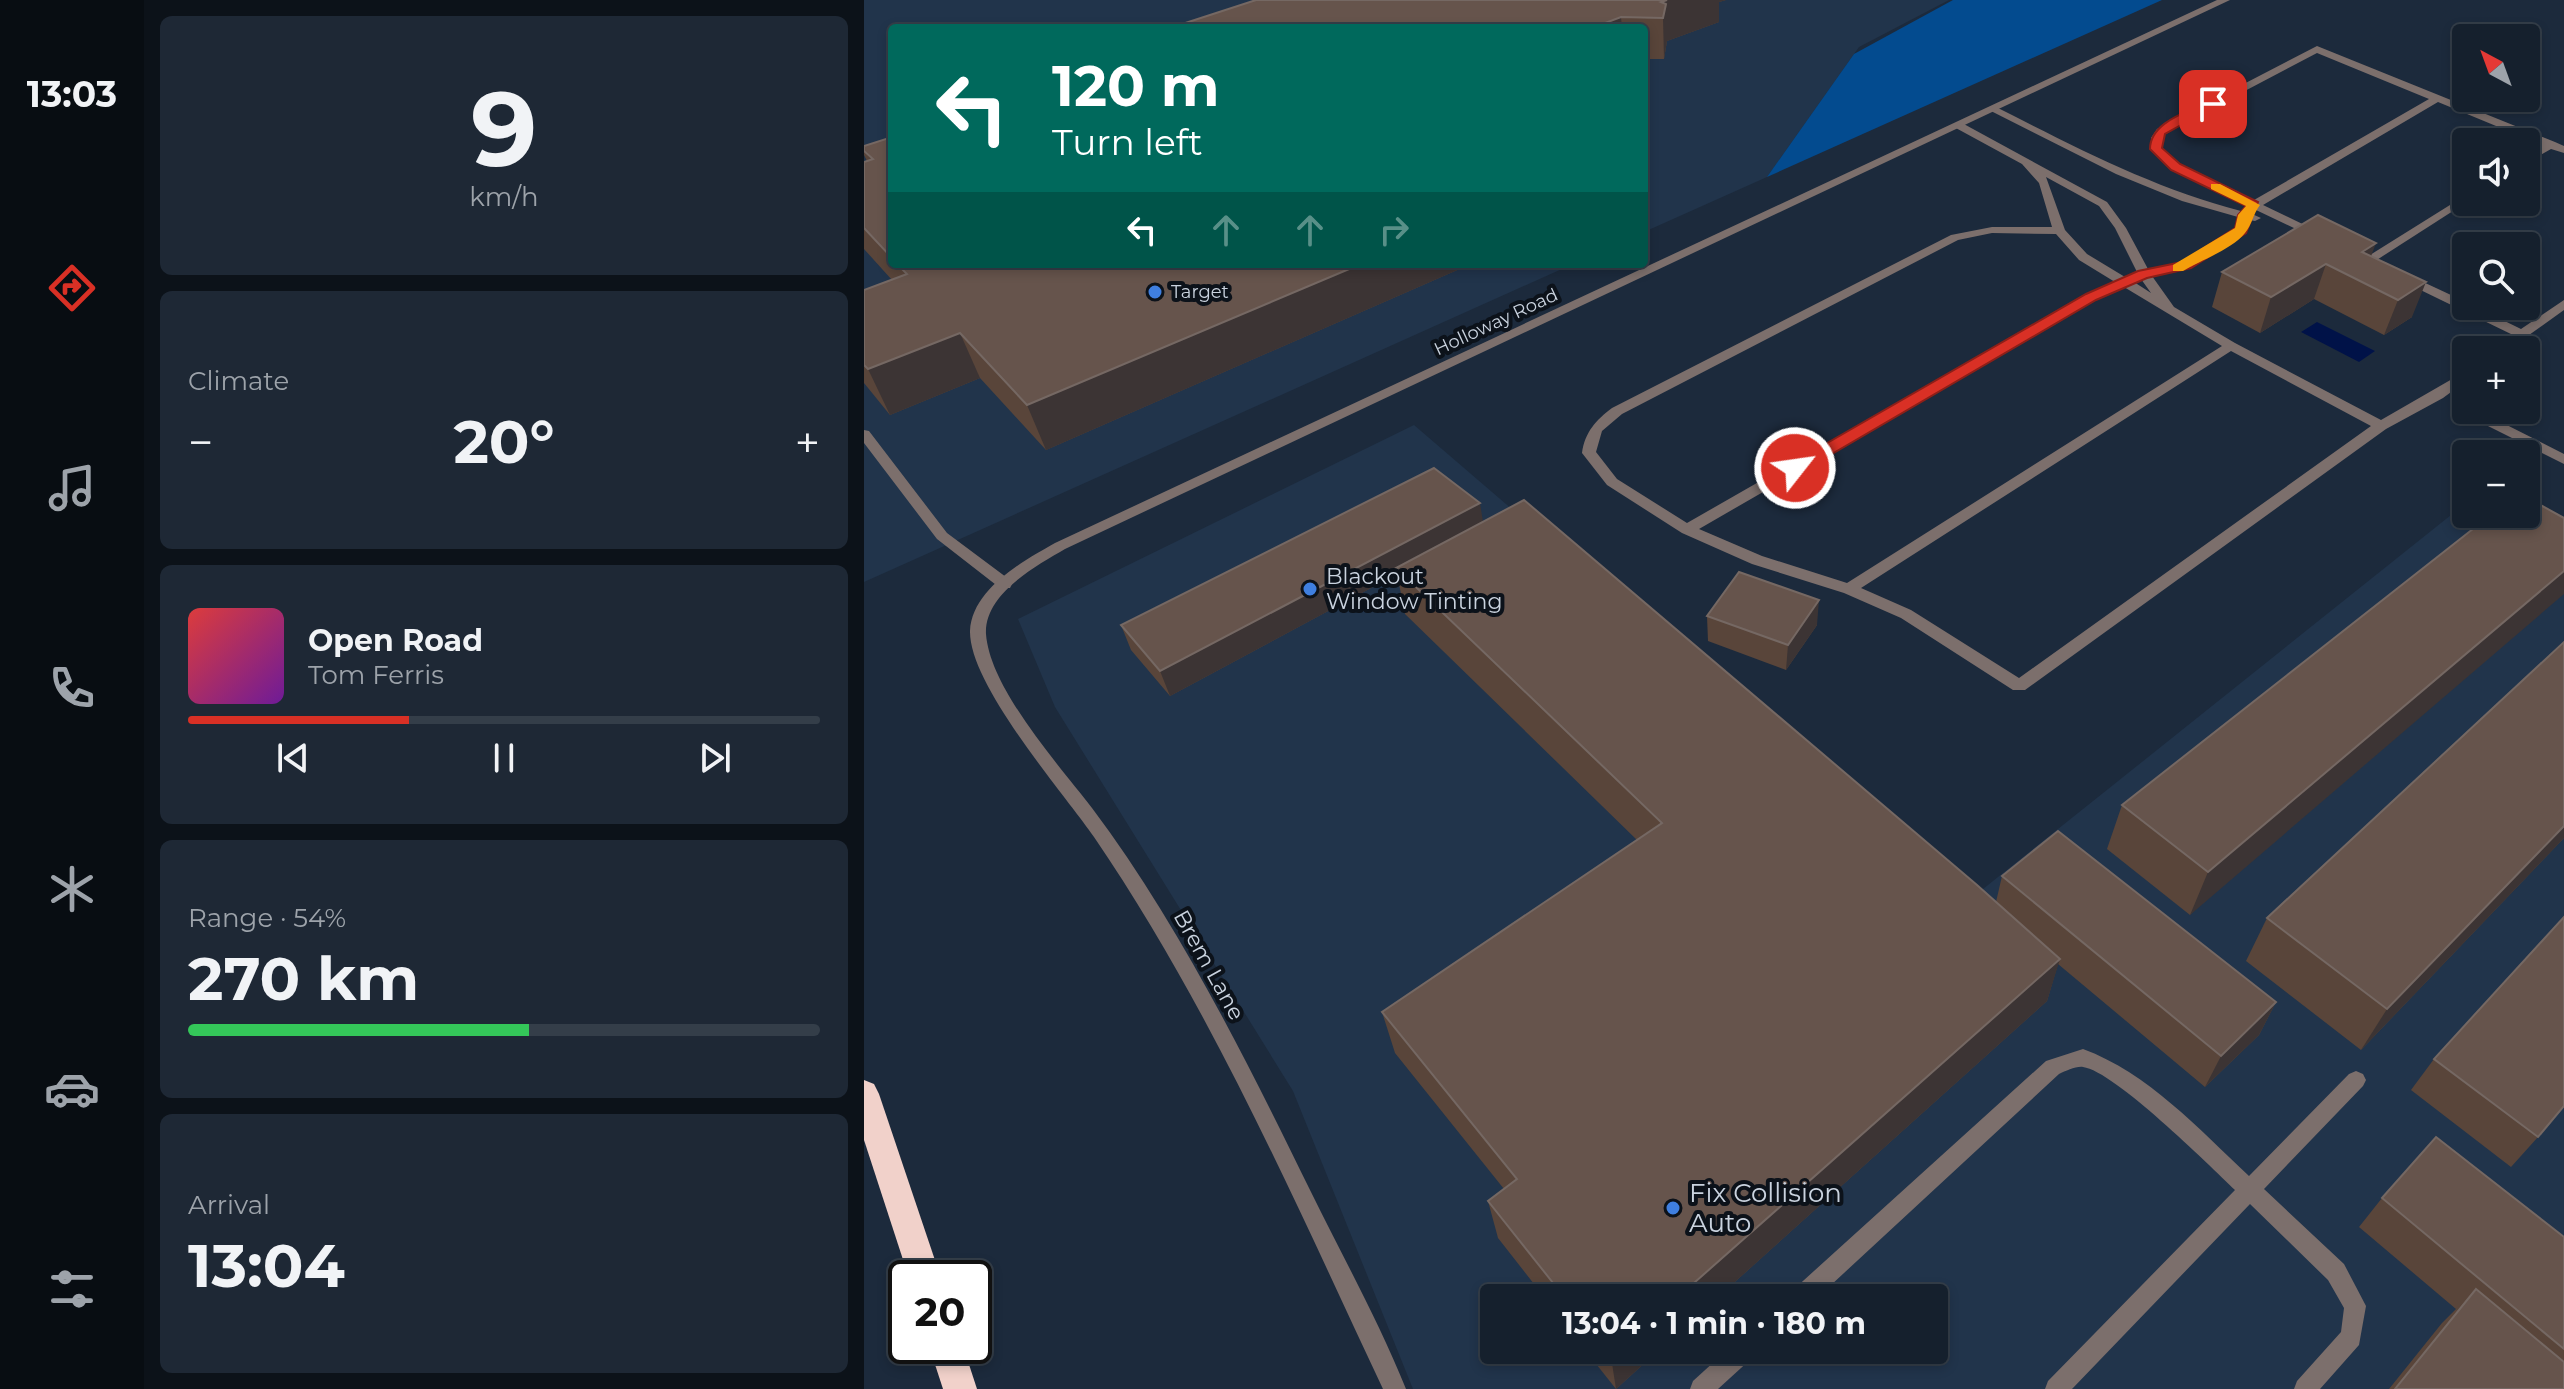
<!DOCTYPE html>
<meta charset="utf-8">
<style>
:root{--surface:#15202d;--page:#1e2835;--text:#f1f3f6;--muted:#9da3aa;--line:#343e49;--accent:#d93025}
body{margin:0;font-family:Montserrat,sans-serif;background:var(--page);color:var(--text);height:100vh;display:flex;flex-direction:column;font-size:30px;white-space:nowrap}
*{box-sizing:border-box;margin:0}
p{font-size:26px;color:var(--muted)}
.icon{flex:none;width:44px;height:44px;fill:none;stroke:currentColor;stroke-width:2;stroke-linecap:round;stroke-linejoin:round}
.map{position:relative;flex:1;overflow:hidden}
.drawer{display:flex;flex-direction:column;gap:16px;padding:16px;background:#0c1219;width:720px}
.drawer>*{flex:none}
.banner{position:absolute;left:24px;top:24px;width:760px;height:244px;border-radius:8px;box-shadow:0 4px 12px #0003,0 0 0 2px var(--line);background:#00695c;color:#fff;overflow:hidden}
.needle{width:52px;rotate:319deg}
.controls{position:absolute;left:1588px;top:24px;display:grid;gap:16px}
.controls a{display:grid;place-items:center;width:88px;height:88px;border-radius:8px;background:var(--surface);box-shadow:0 4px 12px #0003,0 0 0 2px var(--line);font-size:40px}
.speed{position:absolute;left:24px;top:1260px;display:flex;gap:16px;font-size:40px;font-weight:700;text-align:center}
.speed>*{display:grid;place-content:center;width:104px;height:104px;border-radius:50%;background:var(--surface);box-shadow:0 4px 12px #0003,0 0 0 2px var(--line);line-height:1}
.speed .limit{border:4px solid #111;border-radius:12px;background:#fff;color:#111}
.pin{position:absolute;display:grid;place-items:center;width:68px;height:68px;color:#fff;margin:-34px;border-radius:16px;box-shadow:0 4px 12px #0006}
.me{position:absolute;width:88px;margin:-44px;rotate:60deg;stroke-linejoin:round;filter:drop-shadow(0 0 6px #0008)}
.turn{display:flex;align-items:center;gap:28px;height:168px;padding:0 32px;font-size:36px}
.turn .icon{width:104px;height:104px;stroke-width:2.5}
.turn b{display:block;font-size:56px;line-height:68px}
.lanes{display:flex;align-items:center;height:76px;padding:0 32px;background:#0003;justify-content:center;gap:40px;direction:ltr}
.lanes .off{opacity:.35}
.big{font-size:60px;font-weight:700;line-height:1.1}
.drawer .card{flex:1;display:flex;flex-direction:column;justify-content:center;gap:12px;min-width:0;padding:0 28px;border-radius:12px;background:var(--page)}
.drawer .dial{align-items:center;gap:0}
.dial b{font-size:104px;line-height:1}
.song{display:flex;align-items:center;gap:24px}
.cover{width:96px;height:96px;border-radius:12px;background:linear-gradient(135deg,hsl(0 70% 55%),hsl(280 70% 35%))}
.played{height:8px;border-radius:4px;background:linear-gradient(90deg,var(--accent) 35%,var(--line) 35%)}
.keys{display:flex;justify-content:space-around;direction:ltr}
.heat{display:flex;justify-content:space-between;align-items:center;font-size:44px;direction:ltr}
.charge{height:12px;border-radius:6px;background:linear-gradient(90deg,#34c759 54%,var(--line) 0)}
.trip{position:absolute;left:616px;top:1284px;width:468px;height:80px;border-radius:8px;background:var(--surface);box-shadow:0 4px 12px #0003,0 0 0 2px var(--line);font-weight:700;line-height:80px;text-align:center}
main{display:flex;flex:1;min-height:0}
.dock{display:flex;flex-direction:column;width:144px;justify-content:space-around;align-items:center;background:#080d12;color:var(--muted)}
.dock .icon{width:56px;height:56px}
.dock .active{color:var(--accent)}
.dock b{font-size:36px;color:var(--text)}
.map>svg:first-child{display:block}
</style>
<main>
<nav class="dock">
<b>13:03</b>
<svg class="icon active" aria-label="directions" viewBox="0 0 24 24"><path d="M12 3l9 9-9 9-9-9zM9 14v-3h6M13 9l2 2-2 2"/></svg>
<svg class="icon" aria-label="music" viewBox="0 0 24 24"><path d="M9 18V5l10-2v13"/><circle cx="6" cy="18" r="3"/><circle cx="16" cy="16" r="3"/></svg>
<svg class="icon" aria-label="phone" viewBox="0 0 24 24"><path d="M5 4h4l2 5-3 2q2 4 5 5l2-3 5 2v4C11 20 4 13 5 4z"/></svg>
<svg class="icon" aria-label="climate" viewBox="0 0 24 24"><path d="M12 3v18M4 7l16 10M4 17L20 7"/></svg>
<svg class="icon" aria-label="car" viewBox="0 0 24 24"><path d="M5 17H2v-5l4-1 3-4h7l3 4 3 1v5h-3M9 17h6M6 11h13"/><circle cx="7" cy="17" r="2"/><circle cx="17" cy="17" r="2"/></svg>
<svg class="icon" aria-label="filters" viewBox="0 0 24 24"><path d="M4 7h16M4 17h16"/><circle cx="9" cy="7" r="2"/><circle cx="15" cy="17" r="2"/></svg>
</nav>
<section class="drawer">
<div class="card dial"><b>9</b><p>km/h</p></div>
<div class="card"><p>Climate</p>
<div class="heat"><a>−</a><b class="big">20°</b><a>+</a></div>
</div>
<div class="card">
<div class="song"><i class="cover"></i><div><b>Open Road</b><p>Tom Ferris</p></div></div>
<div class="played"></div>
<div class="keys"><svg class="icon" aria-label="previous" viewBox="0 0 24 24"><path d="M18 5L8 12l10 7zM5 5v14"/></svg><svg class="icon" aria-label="pause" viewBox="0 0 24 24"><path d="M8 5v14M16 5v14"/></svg><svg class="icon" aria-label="next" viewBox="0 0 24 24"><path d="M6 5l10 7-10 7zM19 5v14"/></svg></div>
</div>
<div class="card"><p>Range · 54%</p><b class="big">270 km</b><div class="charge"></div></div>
<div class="card"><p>Arrival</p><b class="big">13:04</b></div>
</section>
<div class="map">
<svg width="1700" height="1389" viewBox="0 0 1700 1389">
<rect width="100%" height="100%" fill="#1c2a3c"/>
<g fill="#21344b" fill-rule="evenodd">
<polygon points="0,0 1085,0 995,47 903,177 780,232 780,28 28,28 28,264 709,264 0,582"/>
<path d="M550 425 1104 901 1602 503V514H1643L1700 546V1389H549L429 1091 191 707 154 619ZM630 1298H1070V1350H630Z"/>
</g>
<polygon fill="#034b8f" points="1089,0 1298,0 903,177 990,54"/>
<polygon fill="#001248" points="1453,322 1511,351 1495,362 1437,332"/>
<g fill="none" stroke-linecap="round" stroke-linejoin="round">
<g fill="#7c6f6c" fill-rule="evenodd">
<path d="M1453 46 1691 142 1700 146V153L1687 149 1662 163V155L1678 145 1574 102 1399 205 1457 233V237H1449L1392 210 1388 214 1397 218 1391 221 1385 220 1384 230 1373 239 1326 268 1288 276 1310 307 1371 343 1517 420 1602 371V381L1579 398 1522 429 1161 690H1149L1037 618 980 593 888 564 818 533 743 485 718 453C721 432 732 420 748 408L1087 235 1128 227H1188L1175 183 1158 164 1090 127V123H1098L1243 202 1262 228 1284 269 1318 262 1372 229 1374 217 1318 201 1252 174 1123 109 1132 107C1211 147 1291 189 1377 211L1383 206 1308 169 1287 149V138L1293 129ZM1453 53 1565 99 1390 200 1316 165 1297 148V138L1301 133ZM1182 177 1235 206 1251 228 1273 272 1261 277 1223 254 1201 230ZM1128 233 1192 234 1215 260 1251 282 1223 294 823 523 753 479 732 452 738 431 758 414 1094 240ZM1277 279 1287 293 1270 282ZM1260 287 1358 346 983 583 898 556 835 529 1231 300ZM1367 351 1507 426 1155 678 1047 610 997 588Z"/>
<polygon points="1602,195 1603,202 1508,263 1500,263 1498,260"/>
<polygon points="1542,274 1602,302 1602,306 1610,306 1657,329 1700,300 1700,310 1644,350 1630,350 1649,335 1538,281 1538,275"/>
<polygon points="1602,406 1602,410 1613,410 1700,454 1700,464 1598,413 1596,410"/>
<polygon points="0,430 5,431 83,533 146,580 148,584 146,588 136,588 73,539 0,443"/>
<path d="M1219 1049C1284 1073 1335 1129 1385 1176L1485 1074 1492 1071 1499 1074 1502 1080 1499 1086 1400 1189 1480 1264 1502 1306 1495 1345 1456 1389H1430L1433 1381 1477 1332 1480 1308 1464 1280 1386 1204 1208 1389H1181L1184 1381 1371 1190C1345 1165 1250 1071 1219 1067 1212 1066 1202 1071 1195 1074L953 1298H926L929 1290 1182 1061Z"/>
<polygon points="863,1350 891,1350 888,1358 854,1389 826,1389 829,1381"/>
</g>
<path fill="#7c6f6c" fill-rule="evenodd" d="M1353 0H1366L201 549C172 566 120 594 122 634 126 689 195 765 228 808 314 922 385 1065 447 1192 479 1257 515 1322 542 1389H519C431 1202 347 1008 230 837 198 791 105 685 106 631 108 589 159 561 191 543Z"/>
<g fill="#f1d1ca" fill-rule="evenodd">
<polygon points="0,1080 10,1084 15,1094 77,1278 45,1278 0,1140"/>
<polygon points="65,1346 99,1346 113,1389 79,1389"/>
</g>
</g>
<g fill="#59453a">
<polygon points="392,0 862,0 855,2 855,22 803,41 800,59 780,59 780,28 306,28"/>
<polygon points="28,137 28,264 607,264 182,450 116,378 26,415 0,383 0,290 28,280 0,249 0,162 3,161 0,155 0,146"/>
<polygon points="1507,256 1548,317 1520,335 1450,299 1396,333 1348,307 1358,272"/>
<polygon points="1700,518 1326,915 1243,849 1258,805"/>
<polygon points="619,522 1132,902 1138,876 1412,1002 1395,1035 1341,1087 1194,964 1183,1001 853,1298 681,1298 634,1238 624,1201 640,1189 531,1053 518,1012 773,840 541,614 533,574 306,696 267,650 257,625"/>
<polygon points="843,616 953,625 922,670 844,641"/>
<polygon points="1700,642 1700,838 1497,1050 1382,961 1403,918"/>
<polygon points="1570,1059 1674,1137 1647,1167 1547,1090"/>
<polygon points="1518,1198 1700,1237 1700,1389 1525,1389 1578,1323 1592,1309 1495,1227"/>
<polygon points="721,1350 795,1350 752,1389"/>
</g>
<g fill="#3c3434">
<polygon points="803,0 862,0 855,2 855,22 803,41 800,59 799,18 797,2"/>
<polygon points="757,17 758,28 728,28"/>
<polygon points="1512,243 1499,278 1498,252"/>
<polygon points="497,264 607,264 182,450 163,405"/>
<polygon points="1462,264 1450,299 1396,333 1407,297"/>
<polygon points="1562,282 1548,317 1520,335 1534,300"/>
<polygon points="96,333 116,378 26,415 4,369"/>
<polygon points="616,503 620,528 532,568 533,574 306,696 296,671"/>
<polygon points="1700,571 1700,594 1326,915 1344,872"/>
<polygon points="955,600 953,625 922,670 924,645"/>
<polygon points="1700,826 1700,838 1497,1050 1523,1009"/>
<polygon points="1196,959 1183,1001 853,1298 813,1298"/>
<polygon points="1412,1002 1395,1035 1341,1087 1357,1056"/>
<polygon points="754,1350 795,1350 752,1389 747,1357"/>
</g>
<g fill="#66544c" stroke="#756863" stroke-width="2">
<polygon points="392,0 803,0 797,2 802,4 799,18 757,17 728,28 306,28"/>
<polygon points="28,137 28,258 0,228 0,162 9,159 0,151 0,146"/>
<polygon points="1454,215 1512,243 1498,252 1562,282 1534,300 1462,264 1407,297 1358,272"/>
<polygon points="33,264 497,264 163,405 96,333 4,369 0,365 0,290 43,274"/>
<polygon points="570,468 616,503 296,671 257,625"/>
<polygon points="1662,497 1700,518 1700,571 1344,872 1258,805 1628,514 1662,514"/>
<polygon points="660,500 1113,885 1196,959 813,1298 701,1298 624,1201 653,1179 518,1012 798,823 532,568"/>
<polygon points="875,572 955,600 924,645 843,616"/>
<polygon points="1700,642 1700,826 1523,1009 1403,918"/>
<polygon points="1194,831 1412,1002 1357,1056 1138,876"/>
<polygon points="1700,917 1700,1106 1674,1137 1570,1059"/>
<polygon points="1572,1137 1700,1237 1700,1349 1518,1198"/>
<polygon points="1612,1289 1700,1362 1700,1389 1531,1389"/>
<polygon points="742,1350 754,1350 747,1357"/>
</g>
<path fill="#d93025" stroke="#8d1f18" stroke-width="2" d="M1345 101 1355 104 1301 134 1298 148 1316 164 1394 202 1382 233 1327 268 1283 278 1232 300 937 472H925V465L1222 294 1274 271 1318 262 1371 228 1374 215 1382 206 1307 170 1286 149C1286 122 1324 112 1345 101Z"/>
<path fill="#f59e0b" d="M1347 184H1356L1396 205C1389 214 1388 225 1381 233 1367 250 1337 260 1319 271H1309V265L1371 228 1374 215 1382 206 1347 189Z"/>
<g fill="#3f7fe0" stroke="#0c121a" stroke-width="3">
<circle cx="291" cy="292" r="8"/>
<circle cx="446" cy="589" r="8"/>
<circle cx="809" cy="1208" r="8"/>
</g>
<g text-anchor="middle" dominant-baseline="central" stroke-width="8" stroke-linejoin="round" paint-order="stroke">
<g font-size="18" fill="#cad3df" stroke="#0c121a" text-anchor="start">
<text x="307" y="292">Target</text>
</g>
<g font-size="18" fill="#cad3df" stroke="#0c121a">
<text transform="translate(632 322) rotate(-25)">Holloway Road</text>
</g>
<g font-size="22" fill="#cad3df" stroke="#0c121a" text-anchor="start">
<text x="462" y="576">Blackout<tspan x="462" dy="25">Window Tinting</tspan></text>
</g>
<g font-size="22" fill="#cad3df" stroke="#0c121a">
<text transform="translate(345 965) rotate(61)">Brem Lane</text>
</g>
<g font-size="26" fill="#cad3df" stroke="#0c121a" text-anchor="start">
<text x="825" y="1193">Fix Collision<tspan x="825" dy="30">Auto</tspan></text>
</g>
</g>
</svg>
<div class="controls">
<a><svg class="needle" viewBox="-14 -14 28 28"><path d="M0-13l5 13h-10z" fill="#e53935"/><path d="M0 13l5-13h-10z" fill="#9da3aa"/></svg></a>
<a><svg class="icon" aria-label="sound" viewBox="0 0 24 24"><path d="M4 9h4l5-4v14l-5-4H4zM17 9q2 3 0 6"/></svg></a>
<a><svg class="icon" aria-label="search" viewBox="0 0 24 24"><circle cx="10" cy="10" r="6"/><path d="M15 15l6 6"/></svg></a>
<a>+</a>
<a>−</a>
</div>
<div class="speed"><div class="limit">20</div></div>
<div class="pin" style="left:1349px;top:104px;background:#d93025"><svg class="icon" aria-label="arrive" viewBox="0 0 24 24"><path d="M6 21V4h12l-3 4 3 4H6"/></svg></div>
<svg class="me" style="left:931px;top:468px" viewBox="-20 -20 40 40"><circle r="17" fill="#d93025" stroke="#fff" stroke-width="3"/><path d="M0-11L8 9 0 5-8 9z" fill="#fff"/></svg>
<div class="trip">13:04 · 1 min · 180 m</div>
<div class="banner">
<div class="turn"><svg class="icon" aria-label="left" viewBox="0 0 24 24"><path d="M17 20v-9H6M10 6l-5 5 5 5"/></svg><div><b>120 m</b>Turn left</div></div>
<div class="lanes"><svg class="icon" aria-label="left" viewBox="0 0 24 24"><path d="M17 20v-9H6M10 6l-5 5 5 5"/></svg><svg class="icon off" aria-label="ahead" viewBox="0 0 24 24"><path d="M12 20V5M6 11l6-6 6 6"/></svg><svg class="icon off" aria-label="ahead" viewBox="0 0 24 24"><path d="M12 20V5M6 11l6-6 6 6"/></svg><svg class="icon off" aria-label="right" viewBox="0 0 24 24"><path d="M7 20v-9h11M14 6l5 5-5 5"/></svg></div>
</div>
</div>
</main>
